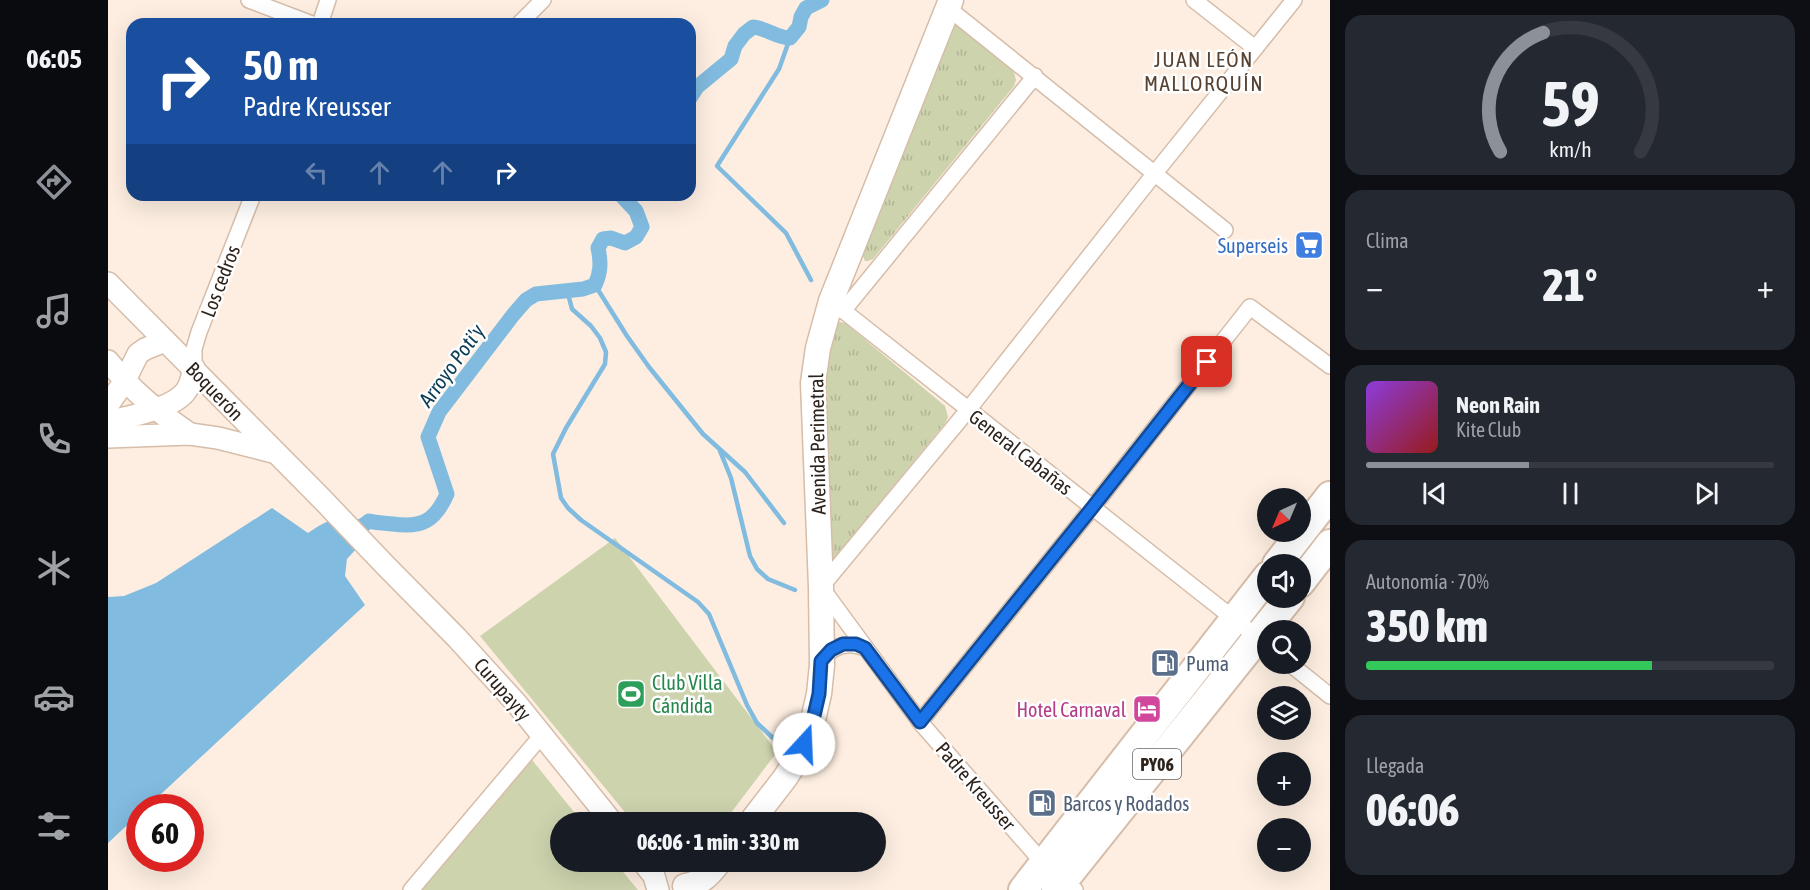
<!DOCTYPE html>
<html lang="es">
<meta charset="utf-8">
<style>
:root{--surface:#171b24;--page:#242831;--text:#f1f3f6;--muted:#9ea1a6;--line:#363941;--accent:#8c9099}
body{margin:0;font-family:"Asap Condensed",sans-serif;background:var(--page);color:var(--text);height:100vh;display:flex;flex-direction:column;font-size:22px;white-space:nowrap}
*{box-sizing:border-box;margin:0}
p{font-size:20px;color:var(--muted)}
.icon{flex:none;width:33px;height:33px;fill:none;stroke:currentColor;stroke-width:2;stroke-linecap:round;stroke-linejoin:round}
.map{position:relative;flex:1;overflow:hidden}
.sheet{display:flex;flex-direction:column;gap:15px;padding:15px;background:#0d0f14;width:480px}
.sheet>*{flex:none}
.banner{position:absolute;left:18px;top:18px;width:570px;height:183px;border-radius:18px;box-shadow:0 6px 24px #0002;background:#1a4fa0;color:#fff;overflow:hidden}
.needle{width:39px;rotate:224deg}
.buttons{position:absolute;left:1149px;top:488px;display:grid;gap:12px}
.buttons a{display:grid;place-items:center;width:54px;height:54px;border-radius:50%;background:var(--surface);box-shadow:0 6px 24px #0002;font-size:30px}
.speed{position:absolute;left:18px;top:794px;display:flex;gap:12px;font-size:30px;font-weight:700;text-align:center}
.speed>*{display:grid;place-content:center;width:78px;height:78px;border-radius:50%;background:var(--surface);box-shadow:0 6px 24px #0002;line-height:1}
.speed .limit{border:9px solid #d22;background:#fff;color:#111}
.pin{position:absolute;display:grid;place-items:center;width:51px;height:51px;color:#fff;margin:-26px;border-radius:12px;box-shadow:0 3px 9px #0006}
.me{position:absolute;width:66px;margin:-33px;rotate:20deg;stroke-linejoin:round;filter:drop-shadow(0 0 4px #0008)}
.turn{display:flex;align-items:center;gap:21px;height:126px;padding:0 18px;font-size:27px}
.turn .icon{width:78px;height:78px;stroke-width:2.5}
.turn b{display:block;font-size:42px;line-height:51px}
.lanes{display:flex;align-items:center;height:57px;padding:0 18px;background:#0003;justify-content:center;gap:30px;direction:ltr}
.lanes .off{opacity:.35}
.big{font-size:45px;font-weight:800;line-height:1.1}
.sheet .card{flex:1;display:flex;flex-direction:column;justify-content:center;gap:9px;min-width:0;padding:0 21px;border-radius:18px;background:var(--page)}
.sheet .dial{align-items:center;gap:0}
.dial svg{height:156px;overflow:visible;fill:none;stroke:var(--line);stroke-width:7;stroke-linecap:round;text-anchor:middle}
.dial text{fill:var(--text);stroke:none}
.song{display:flex;align-items:center;gap:18px}
.cover{width:72px;height:72px;border-radius:9px;background:linear-gradient(135deg,hsl(270 70% 55%),hsl(0 70% 35%))}
.played{height:6px;border-radius:3px;background:linear-gradient(90deg,var(--accent) 40%,var(--line) 40%)}
.keys{display:flex;justify-content:space-around;direction:ltr}
.heat{display:flex;justify-content:space-between;align-items:center;font-size:33px;direction:ltr}
.charge{height:9px;border-radius:4px;background:linear-gradient(90deg,#34c759 70%,var(--line) 0)}
.trip{position:absolute;left:442px;top:812px;width:336px;height:60px;border-radius:30px;background:var(--surface);box-shadow:0 6px 24px #0002;font-weight:800;line-height:60px;text-align:center}
main{display:flex;flex:1;min-height:0}
.tab-bar{display:flex;flex-direction:column;width:108px;justify-content:space-around;align-items:center;background:#090b0e;color:var(--muted)}
.tab-bar .icon{width:42px;height:42px}
.tab-bar .on{color:var(--accent)}
.tab-bar b{font-size:27px;color:var(--text)}
.map>svg:first-child{display:block}
</style>
<main>
<nav class="tab-bar">
<b>06:05</b>
<svg class="icon on" aria-label="directions" viewBox="0 0 24 24"><path d="M12 3l9 9-9 9-9-9zM9 14v-3h6M13 9l2 2-2 2"/></svg>
<svg class="icon" aria-label="music" viewBox="0 0 24 24"><path d="M9 18V5l10-2v13"/><circle cx="6" cy="18" r="3"/><circle cx="16" cy="16" r="3"/></svg>
<svg class="icon" aria-label="phone" viewBox="0 0 24 24"><path d="M5 4h4l2 5-3 2q2 4 5 5l2-3 5 2v4C11 20 4 13 5 4z"/></svg>
<svg class="icon" aria-label="climate" viewBox="0 0 24 24"><path d="M12 3v18M4 7l16 10M4 17L20 7"/></svg>
<svg class="icon" aria-label="car" viewBox="0 0 24 24"><path d="M5 17H2v-5l4-1 3-4h7l3 4 3 1v5h-3M9 17h6M6 11h13"/><circle cx="7" cy="17" r="2"/><circle cx="17" cy="17" r="2"/></svg>
<svg class="icon" aria-label="filters" viewBox="0 0 24 24"><path d="M4 7h16M4 17h16"/><circle cx="9" cy="7" r="2"/><circle cx="15" cy="17" r="2"/></svg>
</nav>
<div class="map">
<svg width="1222" height="890" viewBox="0 0 1222 890">
<defs>
<pattern id="park-tufts" width="24" height="20" patternUnits="userSpaceOnUse" patternTransform="scale(1.5)"><rect width="24" height="20" fill="#cdd3ad"/><path d="M3 7l-1-3M5 7V3M7 7l1-3M15 17l-1-3M17 17v-4M19 17l1-3" fill="none" stroke="#b0b594"/></pattern>
</defs>
<rect width="100%" height="100%" fill="#fdeee1"/>
<g fill="#cdd3ad">
<polygon points="507,538 669,752 616,822 525,822 372,636"/>
<polygon points="420,755 474,822 453,822 453,861 506,861 530,890 305,890"/>
</g>
<g fill="url(#park-tufts)">
<polygon points="848,23 905,69 908,80 906,86 765,259 760,261 757,261 755,256 755,252 846,25"/>
<polygon points="732,322 737,323 837,406 840,417 838,422 725,560 724,559 713,392 727,323"/>
</g>
<path fill="#81bbdf" d="M164 508 200 533C222 517 234 515 261 521V535L239 559 237 576 257 605 39 807H32L31 814 0 843V597L16 596 48 583Z"/>
<g fill="none" stroke-linecap="round" stroke-linejoin="round">
<g stroke="#81bbdf" stroke-width="4.5">
<polyline points="682,38 671,69 609,166 678,233 703,280"/>
<polyline points="487,285 519,336 541,367 595,434 637,472 676,523"/>
<polyline points="459,290 464,309 483,326 492,338 498,352 497,364 458,428 445,454 453,498 460,508 473,520 590,602 601,614 639,705 649,723 665,738"/>
<polyline points="612,451 623,478 642,556 649,569 660,579 687,590"/>
</g>
<g stroke="#81bbdf" stroke-width="15">
<path d="M582 98 589 87 623 59 627 46 636 34 645 27C659 28 668 38 682 38L691 27 693 17 698 8 714 0"/>
<path d="M246 532 261 521C268 523 277 523 285 524 314 528 327 521 339 494L320 437 331 412 405 315 418 300 428 294 475 289 487 285C493 272 493 262 490 248L495 239 503 238 517 243 528 237 534 227 528 211 513 195"/>
</g>
<g stroke="#d6bda9" stroke-width="18">
<g id="street">
<polyline points="141,0 204,24"/>
<polyline points="1086,0 1147,48"/>
<polyline points="840,8 1117,230"/>
<polyline points="212,24 220,0"/>
<polyline points="411,24 435,0"/>
<polyline points="723,301 1154,641"/>
<polyline points="735,311 927,76"/>
<polyline points="86,368 86,349 91,332 145,195"/>
<path d="M713 661C725 645 740 641 757 648"/>
<polyline points="1181,663 1222,696"/>
<polyline points="812,722 984,508 1142,307 1222,366"/>
<polyline points="303,890 434,735"/>
<polyline points="967,890 936,864 812,722 713,587 860,410 1047,173 1186,0"/>
</g>
</g>
<g stroke="#d6bda9" stroke-width="24">
<g id="secondary">
<polyline points="0,283 214,499 277,565 349,638 409,704 504,822"/>
<path d="M0 361C26 393 49 411 82 434"/>
<polyline points="0,405 16,382 30,354 37,349 57,341"/>
<path d="M0 422C22 416 65 409 78 391 83 384 84 376 86 368"/>
<polyline points="0,437 82,434 110,438 165,452"/>
<polyline points="534,861 546,876 550,890"/>
</g>
</g>
<g stroke="#d6bda9" stroke-width="27">
<g id="primary">
<polyline points="643,822 677,778 691,756 702,733 711,694 714,665 713,587 705,383 710,348 723,301 843,0"/>
<path d="M577 886C594 883 601 875 612 861"/>
</g>
</g>
<g stroke="#d6bda9" stroke-width="32">
<g id="highway">
<polyline points="1169,564 1222,496"/>
<polyline points="1192,583 1222,544"/>
<polyline points="915,890 1160,576"/>
<polyline points="948,890 1182,597"/>
</g>
</g>
<use href="#street" stroke="#fff" stroke-width="15"/>
<use href="#secondary" stroke="#fff" stroke-width="21"/>
<use href="#primary" stroke="#fff" stroke-width="24"/>
<use href="#highway" stroke="#fff" stroke-width="28"/>
</g>
<g fill="none" stroke-linecap="round" stroke-linejoin="round">
<g stroke="#114b97" stroke-width="15">
<polyline id="route" points="696,744 702,733 711,694 713,661 723,650 735,644 748,644 757,648 812,722 984,508 1099,362"/>
</g>
<use href="#route" stroke="#1a73e8" stroke-width="10"/>
</g>
<defs>
<g id="supermarket-square" transform="scale(1.5)"><rect x="-9" y="-9" width="18" height="18" rx="4" fill="#3f7fe0" stroke="#fefefe"/><path d="M-6-5.5h2.5l.6 2H6L4.5 2H-2.5L-4.4-4H-6ZM-1.5 3.2a1.3 1.3 0 1 0 .1 0ZM3 3.2a1.3 1.3 0 1 0 .1 0Z" fill="#fff"/></g>
<g id="fuel-square" transform="scale(1.5)"><rect x="-9" y="-9" width="18" height="18" rx="4" fill="#5c6f8a" stroke="#fefefe"/><path d="M-5.5-6h7V0h2V4h1.3V-2.5L3-4.5l.8-.8L6-3V5H2.5V1h-1V6h-7ZM-4.2-4.7v3.2H.2V-4.7Z" fill="#fff"/></g>
<g id="stadium-square" transform="scale(1.5)"><rect x="-9" y="-9" width="18" height="18" rx="4" fill="#2e9e5b" stroke="#fefefe"/><path d="M0-5a6.5 5 0 1 0 0 10a6.5 5 0 1 0 0-10ZM-3.5-1.8h7v3.6h-7Z" fill="#fff"/></g>
<g id="hotel-square" transform="scale(1.5)"><rect x="-9" y="-9" width="18" height="18" rx="4" fill="#d1479c" stroke="#fefefe"/><path d="M-6-4.5h1.5V1H6V5H4.5V3h-9V5H-6ZM-4 0a1.8 1.8 0 1 1 3.6 0ZM.5 0V-2.5h3Q6-2.5 6 0Z" fill="#fff"/></g>
</defs>
<g fill-rule="evenodd">
<use href="#supermarket-square" x="1201" y="245"/>
<use href="#fuel-square" x="1057" y="663"/>
<use href="#stadium-square" x="523" y="694"/>
<use href="#hotel-square" x="1039" y="709"/>
<use href="#fuel-square" x="934" y="803"/>
</g>
<g text-anchor="middle" dominant-baseline="central" stroke-width="5" stroke-linejoin="round" paint-order="stroke">
<rect fill="#fefefe" stroke="#6c6560" stroke-width="1.5" x="1025" y="749" width="48" height="30" rx="4.5"/>
<g font-size="18" font-weight="bold" fill="#2d231c">
<text x="1049" y="764">PY06</text>
</g>
<g font-size="20" fill="#366cbe" stroke="#fefefe" text-anchor="end">
<text x="1180" y="245">Superseis</text>
</g>
<g font-size="20" fill="#2d231c" stroke="#fefefe">
<text transform="translate(112 281) rotate(-69)">Los cedros</text>
<text transform="translate(107 391) rotate(46)">Boquerón</text>
<text transform="translate(709 444) rotate(-91)">Avenida Perimetral</text>
<text transform="translate(913 452) rotate(38)">General Cabañas</text>
<text transform="translate(395 689) rotate(49)">Curupayty</text>
<text transform="translate(868 786) rotate(49)">Padre Kreusser</text>
</g>
<g font-size="20" fill="#4e5e75" stroke="#fefefe" text-anchor="start">
<text x="1078" y="663">Puma</text>
<text x="955" y="803">Barcos y Rodados</text>
</g>
<g font-size="20" fill="#27864d" stroke="#fefefe" text-anchor="start">
<text x="544" y="682">Club Villa<tspan x="544" dy="23">Cándida</tspan></text>
</g>
<g font-size="20" fill="#b23c85" stroke="#fefefe" text-anchor="end">
<text x="1018" y="709">Hotel Carnaval</text>
</g>
<g font-size="21" letter-spacing="1.5" fill="#584332" stroke="#fefefe">
<text x="1096" y="59">JUAN LEÓN<tspan x="1096" dy="24">MALLORQUÍN</tspan></text>
</g>
<g font-size="21" font-style="italic" fill="#0c3c55" stroke="#fefefe">
<text transform="translate(343 365) rotate(-54)">Arroyo Poti'y</text>
</g>
</g>
</svg>
<div class="buttons">
<a><svg class="needle" viewBox="-14 -14 28 28"><path d="M0-13l5 13h-10z" fill="#e53935"/><path d="M0 13l5-13h-10z" fill="#9ea1a6"/></svg></a>
<a><svg class="icon" aria-label="sound" viewBox="0 0 24 24"><path d="M4 9h4l5-4v14l-5-4H4zM17 9q2 3 0 6"/></svg></a>
<a><svg class="icon" aria-label="search" viewBox="0 0 24 24"><circle cx="10" cy="10" r="6"/><path d="M15 15l6 6"/></svg></a>
<a><svg class="icon" aria-label="layers" viewBox="0 0 24 24"><path d="M12 4l9 5-9 5-9-5zM3 14l9 5 9-5"/></svg></a>
<a>+</a>
<a>−</a>
</div>
<div class="speed"><div class="limit">60</div></div>
<div class="pin" style="left:1099px;top:362px;background:#d93025"><svg class="icon" aria-label="arrive" viewBox="0 0 24 24"><path d="M6 21V4h12l-3 4 3 4H6"/></svg></div>
<svg class="me" style="left:696px;top:744px" viewBox="-20 -20 40 40"><circle r="19" fill="#fff"/><path d="M0-13L10 11 0 6-10 11z" fill="#1a73e8"/></svg>
<div class="trip">06:06 · 1 min · 330 m</div>
<div class="banner">
<div class="turn"><svg class="icon" aria-label="right" viewBox="0 0 24 24"><path d="M7 20v-9h11M14 6l5 5-5 5"/></svg><div><b>50 m</b>Padre Kreusser</div></div>
<div class="lanes"><svg class="icon off" aria-label="left" viewBox="0 0 24 24"><path d="M17 20v-9H6M10 6l-5 5 5 5"/></svg><svg class="icon off" aria-label="ahead" viewBox="0 0 24 24"><path d="M12 20V5M6 11l6-6 6 6"/></svg><svg class="icon off" aria-label="ahead" viewBox="0 0 24 24"><path d="M12 20V5M6 11l6-6 6 6"/></svg><svg class="icon" aria-label="right" viewBox="0 0 24 24"><path d="M7 20v-9h11M14 6l5 5-5 5"/></svg></div>
</div>
</div>
<section class="sheet">
<div class="card dial"><svg viewBox="0 0 100 80">
<path d="M14 69A42 42 0 1 1 86 69"/>
<path d="M14 69A42 42 0 0 1 36 8" stroke="#8c9099"/>
<text x="50" y="56" font-size="32" font-weight="700">59</text>
<text x="50" y="72" font-size="11">km/h</text>
</svg></div>
<div class="card"><p>Clima</p>
<div class="heat"><a>−</a><b class="big">21°</b><a>+</a></div>
</div>
<div class="card">
<div class="song"><i class="cover"></i><div><b>Neon Rain</b><p>Kite Club</p></div></div>
<div class="played"></div>
<div class="keys"><svg class="icon" aria-label="previous" viewBox="0 0 24 24"><path d="M18 5L8 12l10 7zM5 5v14"/></svg><svg class="icon" aria-label="pause" viewBox="0 0 24 24"><path d="M8 5v14M16 5v14"/></svg><svg class="icon" aria-label="next" viewBox="0 0 24 24"><path d="M6 5l10 7-10 7zM19 5v14"/></svg></div>
</div>
<div class="card"><p>Autonomía · 70%</p><b class="big">350 km</b><div class="charge"></div></div>
<div class="card"><p>Llegada</p><b class="big">06:06</b></div>
</section>
</main>
